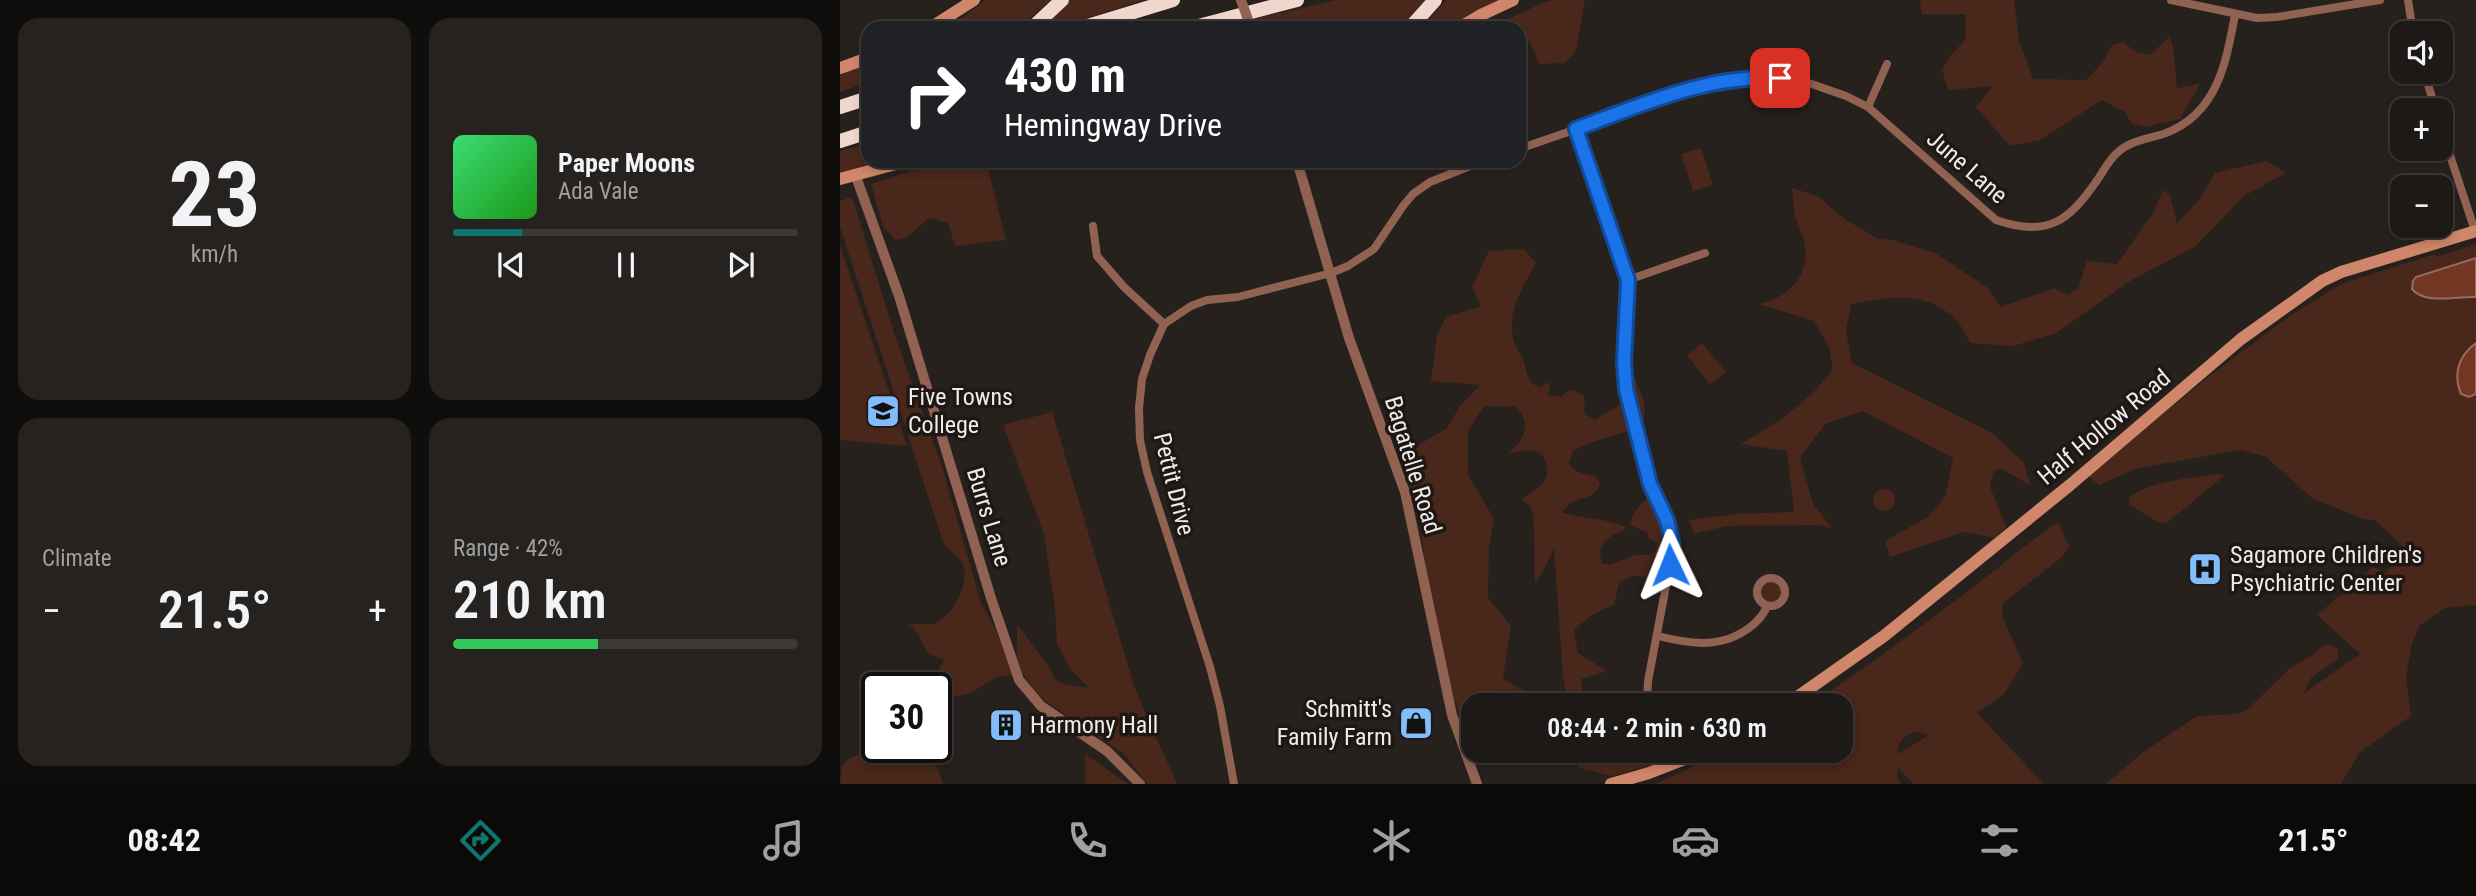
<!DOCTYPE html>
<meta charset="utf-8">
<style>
:root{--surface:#1d1916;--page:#25221f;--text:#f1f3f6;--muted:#a0a0a1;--line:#3b3835;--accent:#0f766e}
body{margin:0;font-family:"Roboto Condensed",sans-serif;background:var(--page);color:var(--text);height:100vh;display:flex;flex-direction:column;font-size:26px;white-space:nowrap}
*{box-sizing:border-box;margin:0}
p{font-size:23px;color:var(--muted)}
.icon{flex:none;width:38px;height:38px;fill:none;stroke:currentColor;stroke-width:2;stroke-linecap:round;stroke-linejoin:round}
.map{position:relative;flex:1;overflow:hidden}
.side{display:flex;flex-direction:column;gap:18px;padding:18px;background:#100e0c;width:840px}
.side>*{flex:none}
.guide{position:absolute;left:21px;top:21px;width:665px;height:147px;border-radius:21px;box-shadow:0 4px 10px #0003,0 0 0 2px var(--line);background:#202124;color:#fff;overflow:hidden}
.tools{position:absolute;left:1550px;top:21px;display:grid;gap:14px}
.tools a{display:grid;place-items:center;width:63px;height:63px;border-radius:14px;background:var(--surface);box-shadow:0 4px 10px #0003,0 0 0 2px var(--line);font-size:35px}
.speed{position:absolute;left:21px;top:672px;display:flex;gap:14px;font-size:35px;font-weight:700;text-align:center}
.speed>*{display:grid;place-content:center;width:91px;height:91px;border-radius:50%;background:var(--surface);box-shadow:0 4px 10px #0003,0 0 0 2px var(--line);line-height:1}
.speed .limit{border:4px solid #111;border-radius:10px;background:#fff;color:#111}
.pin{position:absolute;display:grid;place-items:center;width:60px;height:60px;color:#fff;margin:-30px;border-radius:14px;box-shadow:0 4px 10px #0006}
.me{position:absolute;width:77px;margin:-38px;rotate:358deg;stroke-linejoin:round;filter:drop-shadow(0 0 5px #0008)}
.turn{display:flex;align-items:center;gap:24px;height:147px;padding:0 28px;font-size:32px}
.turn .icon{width:91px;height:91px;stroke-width:2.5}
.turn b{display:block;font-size:49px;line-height:60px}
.big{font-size:52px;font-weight:600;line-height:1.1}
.side .tile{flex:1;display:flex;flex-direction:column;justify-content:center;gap:10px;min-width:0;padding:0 24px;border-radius:21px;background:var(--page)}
.side .dial{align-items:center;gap:0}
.dial b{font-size:91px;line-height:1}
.song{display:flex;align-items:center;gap:21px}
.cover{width:84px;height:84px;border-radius:10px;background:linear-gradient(135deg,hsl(140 70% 55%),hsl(120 70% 35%))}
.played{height:7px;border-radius:4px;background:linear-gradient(90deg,var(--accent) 20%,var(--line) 20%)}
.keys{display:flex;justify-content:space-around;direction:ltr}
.heat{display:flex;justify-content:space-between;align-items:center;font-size:38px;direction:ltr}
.charge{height:10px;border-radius:5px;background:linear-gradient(90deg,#34c759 42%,var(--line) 0)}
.side .tiles{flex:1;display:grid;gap:18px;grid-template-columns:repeat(2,1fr)}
.trip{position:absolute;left:621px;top:693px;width:392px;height:70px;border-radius:21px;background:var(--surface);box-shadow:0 4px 10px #0003,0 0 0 2px var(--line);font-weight:600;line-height:70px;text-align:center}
.dock{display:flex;height:112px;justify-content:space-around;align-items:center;background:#0c0a09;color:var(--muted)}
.dock .icon{width:49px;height:49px}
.dock .active{color:var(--accent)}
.dock b{font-size:32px;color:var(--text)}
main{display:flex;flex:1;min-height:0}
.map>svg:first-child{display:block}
</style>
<main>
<section class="side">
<div class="tiles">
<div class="tile dial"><b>23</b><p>km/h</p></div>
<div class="tile">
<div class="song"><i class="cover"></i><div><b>Paper Moons</b><p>Ada Vale</p></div></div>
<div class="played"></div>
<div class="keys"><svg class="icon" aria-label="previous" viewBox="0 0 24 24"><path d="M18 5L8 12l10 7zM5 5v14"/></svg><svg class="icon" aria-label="pause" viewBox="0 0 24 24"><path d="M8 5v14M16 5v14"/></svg><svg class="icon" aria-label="next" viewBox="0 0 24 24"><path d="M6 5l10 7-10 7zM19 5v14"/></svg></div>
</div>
<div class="tile"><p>Climate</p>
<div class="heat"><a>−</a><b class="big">21.5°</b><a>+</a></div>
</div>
<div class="tile"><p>Range · 42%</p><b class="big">210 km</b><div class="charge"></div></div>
</div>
</section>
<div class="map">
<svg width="1636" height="784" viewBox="0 0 1636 784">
<rect width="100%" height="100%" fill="#27211e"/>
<g fill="#49271a" fill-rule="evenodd">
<polygon points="145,0 211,0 178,28 106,28 125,16"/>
<polygon points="231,0 304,0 216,28 200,28"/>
<polygon points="497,0 590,0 565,28 421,28 418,18"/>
<polygon points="606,0 660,0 610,28 581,28"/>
<polygon points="712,0 745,0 736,51 724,63 699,64 690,42 679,45 679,28 650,28 702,3"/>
<polygon points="1080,0 1174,0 1179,40 1193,79 1246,80 1263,62 1272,45 1283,42 1296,52 1310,55 1330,36 1333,47 1337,88 1360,84 1340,119 1305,127 1292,124 1285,112 1262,100 1200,140 1170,146 1136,107 1153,86 1108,90 1102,69 1111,55 1125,40 1126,14 1082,14"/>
<polygon points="28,64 28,82 0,92 0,74"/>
<polygon points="28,143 28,161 49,161 0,177 0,151"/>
<polygon points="861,148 873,185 853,191 841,154"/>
<polygon points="113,161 146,161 166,240 115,246 108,223 89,218 66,238 55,240 43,226 31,184 84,167"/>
<path d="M1427 161 1446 173 1404 196 1356 246 1290 281 1216 333 1173 346 1130 343C1126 335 1121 325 1115 319 1086 290 1047 297 1011 304L1006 331 1012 363 1152 433 1184 463 1190 485 1160 468 1153 473 1150 487 1166 527 1155 538 1124 532 1050 557 1045 541 1088 517 1105 497 1113 458 1023 411 985 424 960 458 973 504 993 529 979 525 886 526 854 534 849 520 896 514 954 512 947 451 901 444C936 424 969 402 993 369L989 347 974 321 918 304C947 298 969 278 965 247 964 236 958 226 955 215 953 206 953 197 952 188L977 196 1005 219 1038 239 1053 240 1097 254 1148 288 1161 307 1214 288 1227 295 1238 289 1247 261 1277 264 1313 213 1323 190 1330 195 1337 224 1358 201 1375 173Z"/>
<path d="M12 197 56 339 101 464 141 603 156 630 172 675 159 676 130 693 96 701C96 686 96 674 104 659 79 656 86 637 69 624 76 623 89 626 96 623 113 616 129 583 124 567 120 555 109 552 103 542L0 227V201Z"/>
<polygon points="1636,244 1636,605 1605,608 1580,625 1572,643 1566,677 1571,716 1520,752 1501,784 1266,784 1302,753 1357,716 1396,714 1407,710 1450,668 1475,654 1482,646 1491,645 1497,648 1499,658 1471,678 1464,693 1520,654 1477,615 1533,567 1546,573 1565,549 1535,520 1523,519 1472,498 1426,457 1401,450 1298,468 1259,485 1247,475 1372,374 1451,315 1501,284 1595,254 1596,257"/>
<polygon points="0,245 67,446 0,440"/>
<path d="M684 249 696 263C682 289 666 311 674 342 676 349 682 354 684 362 687 374 687 384 700 387L708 382 710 389 707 395 721 397 727 391 734 390 744 396 745 414 755 420 779 405 783 389 779 373 792 375C801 391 809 405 802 424 781 436 755 438 733 451L729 463C736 479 753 468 760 483 755 500 744 495 731 503 729 504 723 511 722 512 743 520 766 517 787 528 771 536 755 542 762 563L770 565 795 555H810L815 551 817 543 809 538 807 532 789 525 794 513 806 499 810 500C827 527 833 564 813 591 808 579 802 571 788 578 785 579 781 581 779 584 776 591 777 599 773 606 757 611 745 619 734 631L738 653 767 671 741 679 744 705H729L723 678 714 548 701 576 695 582C693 567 697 514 690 506 688 503 684 501 681 499 696 491 714 480 705 460 703 456 703 454 698 452 690 449 677 452 669 453 685 439 692 424 676 406H644L628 431V475L654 519 649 547 648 598 671 626 663 678 678 688 709 700 705 705H668L644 695 619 713 598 651 578 510 562 455 607 428 620 406 640 385 591 381 597 335 606 317 641 306 632 287 649 251Z"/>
<polygon points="862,343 886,372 870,384 847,355"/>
<polygon points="212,412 295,689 337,784 307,784 284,754 205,701 193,688 182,673 177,658 177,624 209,667 215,679 223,684 249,688 231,670 217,644 215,608 204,534 163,425"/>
<path d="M1377 474 1385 475 1328 522 1320 523 1289 505V498C1309 481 1351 478 1377 474Z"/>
<circle cx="1044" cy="500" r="11"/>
<path d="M1218 522 1229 547 1222 557 1163 603 1162 616 1183 663 1164 694 1137 713 1204 784H1073L1058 767 1057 776 1061 784H815L888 751H1001V705H970C1028 666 1085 624 1141 581 1167 561 1191 540 1218 522ZM1075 732 1089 735 1058 754C1057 742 1064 735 1075 732Z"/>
<circle cx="931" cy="592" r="13"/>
<path d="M81 751C94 760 99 770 103 784H0L2 766C16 749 28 755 46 761L64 752Z"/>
<polygon points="729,751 817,751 822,762 772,776 739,768"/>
<polygon points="245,754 288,784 245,784"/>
</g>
<g fill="#713722" stroke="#976d5e" stroke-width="2">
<path d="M1636 258V297C1617 296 1585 305 1572 289L1573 281 1576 277Z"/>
<path d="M1636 343V394L1629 397 1621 394C1613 374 1618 356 1636 343Z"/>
</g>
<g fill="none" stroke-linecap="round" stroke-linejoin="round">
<g stroke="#916251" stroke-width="8">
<polyline points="1331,0 1417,18 1437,17 1540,0"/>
<polyline points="1568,0 1573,33"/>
<polyline points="1584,72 1596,110"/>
<polyline points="1028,107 1047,64"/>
<polyline points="1601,128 1635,231"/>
<polyline points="736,129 788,280 784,362 786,389 804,464 811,484 827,520 832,542 830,565 808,681 807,705"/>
<path d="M679 149 861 86 890 79 918 76 940 77 963 81 1006 96 1028 107 1156 220C1208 238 1229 221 1258 179 1264 170 1269 160 1277 153 1290 140 1309 139 1326 133 1378 113 1386 62 1395 15"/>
<polyline points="253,226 257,256 284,287 324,324"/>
<polyline points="788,280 865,253"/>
<circle cx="931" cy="592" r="14"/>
<path d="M818 636C853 645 885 649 914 624 920 618 924 614 927 606"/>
<polyline points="826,751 833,764"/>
<polyline points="394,784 380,706 370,667 307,472 300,440 299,408 302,379 310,355 324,324 351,306 367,300 398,297 491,273 508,266 534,249 563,206 573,194 590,182 643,161"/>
</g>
<g stroke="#916251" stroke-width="10">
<polyline points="457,161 509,338 565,492 612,715 637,784"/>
<polyline points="15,174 59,296 151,598 179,680 201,706 267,751 300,784"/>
</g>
<g stroke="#d0866a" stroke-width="12">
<polyline points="90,28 134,0"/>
<polyline points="619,28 641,15 673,0"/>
<polyline points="0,68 28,58"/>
<polyline points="0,179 67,161"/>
<polyline points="946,705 1044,636 1230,485 1401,339 1482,281 1501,272 1636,231"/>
<polyline points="771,784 809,773 865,751"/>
</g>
<g stroke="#efd7ce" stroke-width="14">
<polyline points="192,28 222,0"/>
<polyline points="241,28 333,0"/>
<polyline points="351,28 457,0"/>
<polyline points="570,28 595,0"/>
<polyline points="0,107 28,98"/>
<polyline points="0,141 28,132"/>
</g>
<polyline stroke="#916251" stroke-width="10" points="401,0 411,28"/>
</g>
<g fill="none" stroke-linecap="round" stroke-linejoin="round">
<g stroke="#114b97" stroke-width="18">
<path id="route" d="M830 565 832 542 827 520 810 484 786 389 784 362 788 280 736 129C801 105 869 74 940 78"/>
</g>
<use href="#route" stroke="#1a73e8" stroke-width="12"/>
</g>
<defs>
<g id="university-square" transform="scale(1.75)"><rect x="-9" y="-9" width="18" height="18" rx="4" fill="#82bcfa" stroke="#1e1815"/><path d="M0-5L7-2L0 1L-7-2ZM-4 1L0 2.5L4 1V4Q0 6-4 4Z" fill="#111"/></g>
<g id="hospital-square" transform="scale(1.75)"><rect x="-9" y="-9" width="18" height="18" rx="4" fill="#82bcfa" stroke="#1e1815"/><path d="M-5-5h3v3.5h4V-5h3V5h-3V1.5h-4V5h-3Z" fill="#111"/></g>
<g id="shop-square" transform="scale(1.75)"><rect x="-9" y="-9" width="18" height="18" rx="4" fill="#82bcfa" stroke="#1e1815"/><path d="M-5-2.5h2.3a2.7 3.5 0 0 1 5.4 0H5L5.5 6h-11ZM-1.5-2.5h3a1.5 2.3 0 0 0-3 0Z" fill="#111"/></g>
<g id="building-square" transform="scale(1.75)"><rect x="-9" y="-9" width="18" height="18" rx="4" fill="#82bcfa" stroke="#1e1815"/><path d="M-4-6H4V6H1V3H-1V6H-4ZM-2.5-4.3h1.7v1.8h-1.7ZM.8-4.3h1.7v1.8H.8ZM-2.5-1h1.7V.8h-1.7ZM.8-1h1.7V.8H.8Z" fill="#111"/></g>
</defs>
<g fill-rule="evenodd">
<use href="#university-square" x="43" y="411"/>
<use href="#hospital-square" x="1365" y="569"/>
<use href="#shop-square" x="576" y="723"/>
<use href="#building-square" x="166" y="725"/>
</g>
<g text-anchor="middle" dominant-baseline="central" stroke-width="7" stroke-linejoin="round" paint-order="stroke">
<g font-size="24" fill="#f0ebe9" stroke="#1e1815">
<text transform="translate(1127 167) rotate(41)">June Lane</text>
<text transform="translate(1264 427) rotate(-40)">Half Hollow Road</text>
<text transform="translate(573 465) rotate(73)">Bagatelle Road</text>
<text transform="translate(334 484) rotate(76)">Pettit Drive</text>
<text transform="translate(149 517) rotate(73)">Burrs Lane</text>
</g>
<g font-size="24" fill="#f0ebe9" stroke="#1e1815" text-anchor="start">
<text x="68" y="397">Five Towns<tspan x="68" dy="28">College</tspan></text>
<text x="1390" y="555">Sagamore Children's<tspan x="1390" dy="28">Psychiatric Center</tspan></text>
<text x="552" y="709" text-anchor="end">Schmitt's<tspan x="552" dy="28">Family Farm</tspan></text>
<text x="190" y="725">Harmony Hall</text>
</g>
</g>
</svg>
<div class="tools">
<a><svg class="icon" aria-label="sound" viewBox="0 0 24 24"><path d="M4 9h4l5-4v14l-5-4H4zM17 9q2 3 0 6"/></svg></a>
<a>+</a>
<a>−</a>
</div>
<div class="speed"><div class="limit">30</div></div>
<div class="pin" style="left:940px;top:78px;background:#d93025"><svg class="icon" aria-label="arrive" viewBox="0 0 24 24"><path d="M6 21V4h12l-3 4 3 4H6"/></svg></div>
<svg class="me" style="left:830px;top:565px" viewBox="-20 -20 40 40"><path d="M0-17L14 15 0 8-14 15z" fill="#1a73e8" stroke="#fff" stroke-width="4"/></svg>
<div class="trip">08:44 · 2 min · 630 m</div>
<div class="guide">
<div class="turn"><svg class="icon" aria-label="right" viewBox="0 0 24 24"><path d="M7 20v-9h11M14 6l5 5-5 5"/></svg><div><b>430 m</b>Hemingway Drive</div></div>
</div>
</div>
</main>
<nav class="dock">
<b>08:42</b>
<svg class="icon active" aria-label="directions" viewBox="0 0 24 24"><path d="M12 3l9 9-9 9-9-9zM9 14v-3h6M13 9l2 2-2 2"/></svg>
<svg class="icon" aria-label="music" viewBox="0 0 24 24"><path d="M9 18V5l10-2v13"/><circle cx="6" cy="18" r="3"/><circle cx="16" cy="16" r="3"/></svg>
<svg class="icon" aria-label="phone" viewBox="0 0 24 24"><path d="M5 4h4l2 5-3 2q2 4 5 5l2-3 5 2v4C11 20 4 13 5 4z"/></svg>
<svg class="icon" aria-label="climate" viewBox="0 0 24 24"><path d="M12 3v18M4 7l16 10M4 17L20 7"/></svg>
<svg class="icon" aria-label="car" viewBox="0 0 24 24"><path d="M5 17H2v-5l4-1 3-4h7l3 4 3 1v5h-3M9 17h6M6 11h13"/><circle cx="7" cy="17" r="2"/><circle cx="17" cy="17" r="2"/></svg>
<svg class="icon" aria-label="filters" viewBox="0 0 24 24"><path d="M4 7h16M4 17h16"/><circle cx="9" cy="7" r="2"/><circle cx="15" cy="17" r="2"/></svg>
<b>21.5°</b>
</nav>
